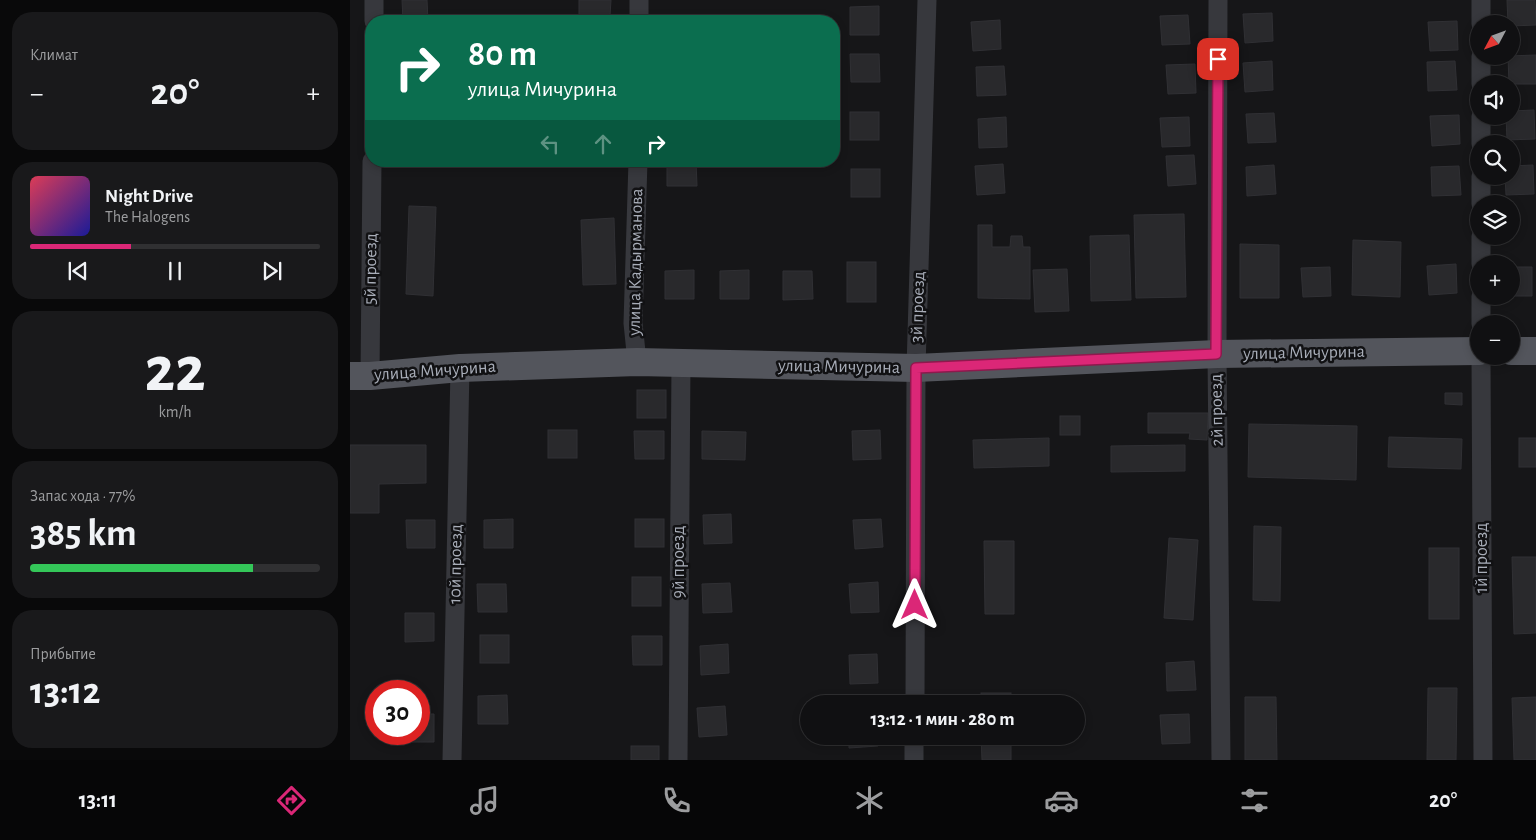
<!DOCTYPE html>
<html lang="ru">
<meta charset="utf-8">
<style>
:root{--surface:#101012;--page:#19191b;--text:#f1f3f6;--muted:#9c9d9f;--line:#303032;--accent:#db2777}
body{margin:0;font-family:"Alegreya Sans",sans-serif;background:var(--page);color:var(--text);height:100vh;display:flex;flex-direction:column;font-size:19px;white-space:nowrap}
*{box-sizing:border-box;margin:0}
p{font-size:16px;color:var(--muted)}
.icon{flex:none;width:28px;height:28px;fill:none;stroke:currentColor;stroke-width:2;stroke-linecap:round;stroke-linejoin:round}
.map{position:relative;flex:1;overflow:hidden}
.sheet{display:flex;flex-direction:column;gap:12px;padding:12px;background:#09090a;width:350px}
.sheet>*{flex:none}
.guide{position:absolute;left:15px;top:15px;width:475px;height:152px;border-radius:20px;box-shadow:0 2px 8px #0003,0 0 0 1px var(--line);background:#0b6e4f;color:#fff;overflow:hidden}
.needle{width:32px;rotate:229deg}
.tools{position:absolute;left:1120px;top:15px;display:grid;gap:10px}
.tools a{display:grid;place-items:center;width:50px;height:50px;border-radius:50%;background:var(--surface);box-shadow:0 2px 8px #0003,0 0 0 1px var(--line);font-size:25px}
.speed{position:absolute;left:15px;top:680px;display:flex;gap:10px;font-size:25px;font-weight:700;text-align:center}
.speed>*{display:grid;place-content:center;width:65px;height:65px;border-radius:50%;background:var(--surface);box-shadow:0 2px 8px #0003,0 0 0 1px var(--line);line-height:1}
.speed .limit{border:8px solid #d22;background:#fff;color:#111}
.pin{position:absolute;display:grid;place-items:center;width:42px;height:42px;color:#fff;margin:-21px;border-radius:10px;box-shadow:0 2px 8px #0006}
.me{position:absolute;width:55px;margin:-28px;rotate:0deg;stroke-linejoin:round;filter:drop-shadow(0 0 4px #0008)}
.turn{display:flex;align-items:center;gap:18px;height:105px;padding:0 20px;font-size:22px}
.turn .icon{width:65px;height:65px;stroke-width:2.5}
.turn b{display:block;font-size:35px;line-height:42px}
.lanes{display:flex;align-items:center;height:48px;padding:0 20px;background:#0003;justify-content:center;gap:25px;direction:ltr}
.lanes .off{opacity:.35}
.big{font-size:38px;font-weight:700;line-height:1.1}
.sheet .widget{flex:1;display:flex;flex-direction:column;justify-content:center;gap:8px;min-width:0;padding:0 18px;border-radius:20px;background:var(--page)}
.sheet .dial{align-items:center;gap:0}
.dial b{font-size:65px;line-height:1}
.song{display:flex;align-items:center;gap:15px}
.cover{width:60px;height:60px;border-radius:8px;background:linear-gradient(135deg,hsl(350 70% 55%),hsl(240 70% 35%))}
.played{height:5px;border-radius:2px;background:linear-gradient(90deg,var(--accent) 35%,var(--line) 35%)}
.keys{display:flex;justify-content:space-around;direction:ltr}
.heat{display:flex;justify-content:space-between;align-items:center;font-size:28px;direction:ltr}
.charge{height:8px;border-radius:4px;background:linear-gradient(90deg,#34c759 77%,var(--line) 0)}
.trip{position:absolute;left:450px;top:695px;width:285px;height:50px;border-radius:25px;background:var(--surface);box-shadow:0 2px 8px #0003,0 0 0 1px var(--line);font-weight:700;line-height:50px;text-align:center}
.dock{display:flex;height:80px;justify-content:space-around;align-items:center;background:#060607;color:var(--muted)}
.dock .icon{width:35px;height:35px}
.dock .active{color:var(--accent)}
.dock b{font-size:22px;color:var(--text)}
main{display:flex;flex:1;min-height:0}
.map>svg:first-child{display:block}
</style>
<main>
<section class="sheet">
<div class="widget"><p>Климат</p>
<div class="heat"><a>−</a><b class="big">20°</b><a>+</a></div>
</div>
<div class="widget">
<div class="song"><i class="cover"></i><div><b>Night Drive</b><p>The Halogens</p></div></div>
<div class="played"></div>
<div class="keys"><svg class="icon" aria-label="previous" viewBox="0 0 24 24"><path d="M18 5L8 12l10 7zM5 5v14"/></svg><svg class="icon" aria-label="pause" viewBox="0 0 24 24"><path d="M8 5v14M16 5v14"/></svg><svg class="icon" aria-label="next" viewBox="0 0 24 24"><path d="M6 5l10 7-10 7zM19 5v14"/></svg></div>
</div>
<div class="widget dial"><b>22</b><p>km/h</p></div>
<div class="widget"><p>Запас хода · 77%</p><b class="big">385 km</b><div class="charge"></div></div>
<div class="widget"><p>Прибытие</p><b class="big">13:12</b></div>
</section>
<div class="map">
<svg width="1186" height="760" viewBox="0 0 1186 760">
<rect width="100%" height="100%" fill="#161618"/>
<g fill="#29292c" stroke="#303034">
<polygon points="52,0 77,0 78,21 53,21"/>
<polygon points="229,0 261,0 260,16 229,15"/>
<polygon points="1157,0 1185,0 1186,25 1161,26 1161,24 1158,24"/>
<polygon points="529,6 529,35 500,35 500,7"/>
<polygon points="922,13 923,41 895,43 893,14"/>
<polygon points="838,15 840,44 812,45 810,16"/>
<rect x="310" y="18" width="29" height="3"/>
<polygon points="650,20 651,49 623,51 621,22"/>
<polygon points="1107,21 1108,50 1080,51 1078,22"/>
<polygon points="500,54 529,54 530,82 501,82"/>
<polygon points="1186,55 1186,84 1159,84 1158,56"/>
<polygon points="922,61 923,90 895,92 893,63"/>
<polygon points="1105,61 1107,90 1078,91 1077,62"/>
<polygon points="845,64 846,93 818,94 816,65"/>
<polygon points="654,66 656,95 627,96 626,67"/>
<polygon points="1184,110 1185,139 1157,140 1156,116 1161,116 1161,111"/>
<rect x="500" y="112" width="29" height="28"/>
<polygon points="924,113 926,142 898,143 896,114"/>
<polygon points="1109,115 1110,144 1082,146 1080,116"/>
<polygon points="656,117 657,147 629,148 628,119"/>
<polygon points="839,117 840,146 812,147 810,118"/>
<polygon points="844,155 846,184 818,186 816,156"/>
<polygon points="63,161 86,161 86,166 62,166"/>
<rect x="233" y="161" width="25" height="2"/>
<polygon points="317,161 346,161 347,186 317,186"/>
<polygon points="653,164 655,193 627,195 625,166"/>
<polygon points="924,165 926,194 897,196 896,167"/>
<polygon points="1183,165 1184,194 1156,195 1155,176 1161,176 1161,166"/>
<polygon points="1109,166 1111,195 1082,196 1081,167"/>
<rect x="501" y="169" width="29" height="28"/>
<polygon points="59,206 86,207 83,296 56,294"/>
<polygon points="834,214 836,297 786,298 784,215"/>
<polygon points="264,218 266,284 233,285 231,220"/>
<polygon points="628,225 642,225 642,247 660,247 661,236 672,236 673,247 680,247 680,299 628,298"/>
<polygon points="779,235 781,300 741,301 740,236"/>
<polygon points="1003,240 1051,242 1050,297 1002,295"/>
<polygon points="890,244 929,245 929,298 890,298"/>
<rect x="497" y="262" width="29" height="40"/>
<polygon points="1106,264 1107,293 1079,295 1077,266"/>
<polygon points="980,267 981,296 953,297 951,268"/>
<polygon points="1161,267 1182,267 1182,296 1154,296 1161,296"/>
<polygon points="717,269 719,311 685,312 683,270"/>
<polygon points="344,270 344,299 315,299 315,271"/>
<polygon points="399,270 399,299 370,299 370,271"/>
<polygon points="433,271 462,271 463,299 433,300"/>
<rect x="287" y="390" width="29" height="28"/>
<polygon points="1095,393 1112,393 1112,405 1095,404"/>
<polygon points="798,413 858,413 857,440 839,439 840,433 798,433"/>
<rect x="710" y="416" width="20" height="19"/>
<polygon points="899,424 1007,426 1006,480 898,477"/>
<rect x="198" y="430" width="29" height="28"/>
<polygon points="530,430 531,459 503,460 502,431"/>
<polygon points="284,431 314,431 314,459 285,459"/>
<polygon points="352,431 396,432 395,460 352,459"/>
<polygon points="1039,437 1112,439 1111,469 1038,467"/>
<polygon points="699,438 699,466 624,468 623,440"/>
<rect x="1169" y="438" width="17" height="29"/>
<polygon points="0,445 76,445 76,483 29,484 29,513 0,513"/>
<polygon points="835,445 835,471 761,472 761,446"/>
<polygon points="381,514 382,543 354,544 353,515"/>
<polygon points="163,519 163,548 134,548 134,520"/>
<rect x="285" y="519" width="29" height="28"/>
<polygon points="531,519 533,547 505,549 503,520"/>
<polygon points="56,520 85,520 85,548 57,548"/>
<polygon points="904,526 931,527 930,601 903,600"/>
<polygon points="819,538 848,540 843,620 814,618"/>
<polygon points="634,541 664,541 664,614 635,614"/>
<rect x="1079" y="548" width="30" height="71"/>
<polygon points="1162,557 1186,557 1186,633 1164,634"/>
<rect x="282" y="577" width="29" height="29"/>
<polygon points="528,582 529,612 501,613 499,584"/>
<polygon points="380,583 382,612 353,613 352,584"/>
<polygon points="127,584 156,584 157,612 128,612"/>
<polygon points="55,613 84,613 84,641 55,642"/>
<rect x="130" y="635" width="29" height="28"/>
<polygon points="282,636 312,636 312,665 283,665"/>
<polygon points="378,644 379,673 351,675 350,646"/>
<polygon points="527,654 528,683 500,684 499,655"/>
<polygon points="844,661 846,690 817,691 816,663"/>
<polygon points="1078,688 1107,688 1106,760 1077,760"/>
<rect x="631" y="693" width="30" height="11"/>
<polygon points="157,695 158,724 128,724 128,696"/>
<polygon points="895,697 926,697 927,760 895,760"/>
<polygon points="1186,697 1186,760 1164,760 1162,698"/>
<polygon points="375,706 377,735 349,737 347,708"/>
<polygon points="69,714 84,714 84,742 55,742 55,734 69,734"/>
<polygon points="839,714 840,743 812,744 810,715"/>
<polygon points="499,736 527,736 528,746 499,748"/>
<polygon points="631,736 661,736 661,760 632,760"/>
<rect x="281" y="746" width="28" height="14"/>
</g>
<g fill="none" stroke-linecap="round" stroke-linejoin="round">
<g stroke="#37383d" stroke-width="19">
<polyline points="868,0 867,354 871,760"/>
<polyline points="1131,0 1131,24"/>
<polyline points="24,21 24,0"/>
<polyline points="289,21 289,0"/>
<polyline points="1131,56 1131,84"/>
<polyline points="1131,116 1131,144"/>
<polyline points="1131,176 1131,204"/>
<polyline points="1131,236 1131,264"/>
<polyline points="1131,296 1131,324"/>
<polyline points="1131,356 1133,760"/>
<polyline points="287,362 283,323 288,161"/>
<polyline points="20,376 22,161"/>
<polyline points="565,704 566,368 577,0"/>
<polyline points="102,760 110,368"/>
<polyline points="328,760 331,363"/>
<polyline points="564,760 564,736"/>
</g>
<g stroke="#53555c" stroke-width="28">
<polyline points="1161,351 1186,351"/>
<polyline points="0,376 20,376 110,368 287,362 566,368 867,354 1129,351"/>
</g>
</g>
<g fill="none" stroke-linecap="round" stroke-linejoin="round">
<g stroke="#8e194d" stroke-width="12">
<polyline id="route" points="565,605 566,368 866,354 868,59"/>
</g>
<use href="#route" stroke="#db2777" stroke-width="9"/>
</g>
<g text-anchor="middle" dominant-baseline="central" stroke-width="5" stroke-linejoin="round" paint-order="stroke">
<g font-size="18" fill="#a8adb8" stroke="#111113">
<text transform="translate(286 262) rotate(-89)">улица Кадырманова</text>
<text transform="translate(21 269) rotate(-89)">5й проезд</text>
<text transform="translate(568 307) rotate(-88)">3й проезд</text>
<text transform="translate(954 353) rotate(-1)">улица Мичурина</text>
<text transform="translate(489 367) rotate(1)">улица Мичурина</text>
<text transform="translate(85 371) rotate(-4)">улица Мичурина</text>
<text transform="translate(867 410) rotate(-91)">2й проезд</text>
<text transform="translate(1132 558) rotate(-90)">1й проезд</text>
<text transform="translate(329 562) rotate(-90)">9й проезд</text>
<text transform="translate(106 564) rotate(-89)">10й проезд</text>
</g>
</g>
</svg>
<div class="tools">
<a><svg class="needle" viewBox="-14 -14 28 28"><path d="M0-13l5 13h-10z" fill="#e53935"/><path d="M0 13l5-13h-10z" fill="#9c9d9f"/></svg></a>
<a><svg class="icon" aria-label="sound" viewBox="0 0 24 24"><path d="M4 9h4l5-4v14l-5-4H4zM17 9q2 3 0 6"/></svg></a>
<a><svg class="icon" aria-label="search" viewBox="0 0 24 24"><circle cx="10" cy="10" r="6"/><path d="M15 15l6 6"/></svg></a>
<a><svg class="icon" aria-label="layers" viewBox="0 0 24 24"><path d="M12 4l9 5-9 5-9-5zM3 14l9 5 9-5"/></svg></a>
<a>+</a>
<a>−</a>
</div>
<div class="speed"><div class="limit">30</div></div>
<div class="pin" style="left:868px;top:59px;background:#d93025"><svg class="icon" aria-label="arrive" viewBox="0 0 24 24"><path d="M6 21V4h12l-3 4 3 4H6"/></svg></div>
<svg class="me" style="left:565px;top:605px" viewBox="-20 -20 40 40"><path d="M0-17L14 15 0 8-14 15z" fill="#db2777" stroke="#fff" stroke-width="4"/></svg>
<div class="trip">13:12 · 1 мин · 280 m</div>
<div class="guide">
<div class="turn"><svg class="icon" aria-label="right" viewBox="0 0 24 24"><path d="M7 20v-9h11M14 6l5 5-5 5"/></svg><div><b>80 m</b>улица Мичурина</div></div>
<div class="lanes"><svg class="icon off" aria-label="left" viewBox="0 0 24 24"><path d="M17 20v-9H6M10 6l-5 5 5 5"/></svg><svg class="icon off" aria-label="ahead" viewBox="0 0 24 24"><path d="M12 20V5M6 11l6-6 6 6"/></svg><svg class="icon" aria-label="right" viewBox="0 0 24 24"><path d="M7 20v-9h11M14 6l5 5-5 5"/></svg></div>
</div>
</div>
</main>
<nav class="dock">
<b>13:11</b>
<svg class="icon active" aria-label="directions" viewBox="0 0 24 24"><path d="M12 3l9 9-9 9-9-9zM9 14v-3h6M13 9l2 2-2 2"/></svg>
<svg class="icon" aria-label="music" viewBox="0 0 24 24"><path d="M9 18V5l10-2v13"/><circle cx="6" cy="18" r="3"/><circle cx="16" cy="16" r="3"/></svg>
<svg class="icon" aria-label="phone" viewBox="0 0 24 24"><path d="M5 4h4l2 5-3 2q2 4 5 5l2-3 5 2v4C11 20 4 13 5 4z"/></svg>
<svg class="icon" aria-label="climate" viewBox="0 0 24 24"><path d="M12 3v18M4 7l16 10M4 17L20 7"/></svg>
<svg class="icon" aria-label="car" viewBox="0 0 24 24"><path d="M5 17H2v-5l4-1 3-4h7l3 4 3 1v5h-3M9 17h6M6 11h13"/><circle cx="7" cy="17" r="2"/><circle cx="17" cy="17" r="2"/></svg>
<svg class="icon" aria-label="filters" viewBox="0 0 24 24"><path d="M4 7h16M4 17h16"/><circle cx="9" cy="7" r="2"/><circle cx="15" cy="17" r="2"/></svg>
<b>20°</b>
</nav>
